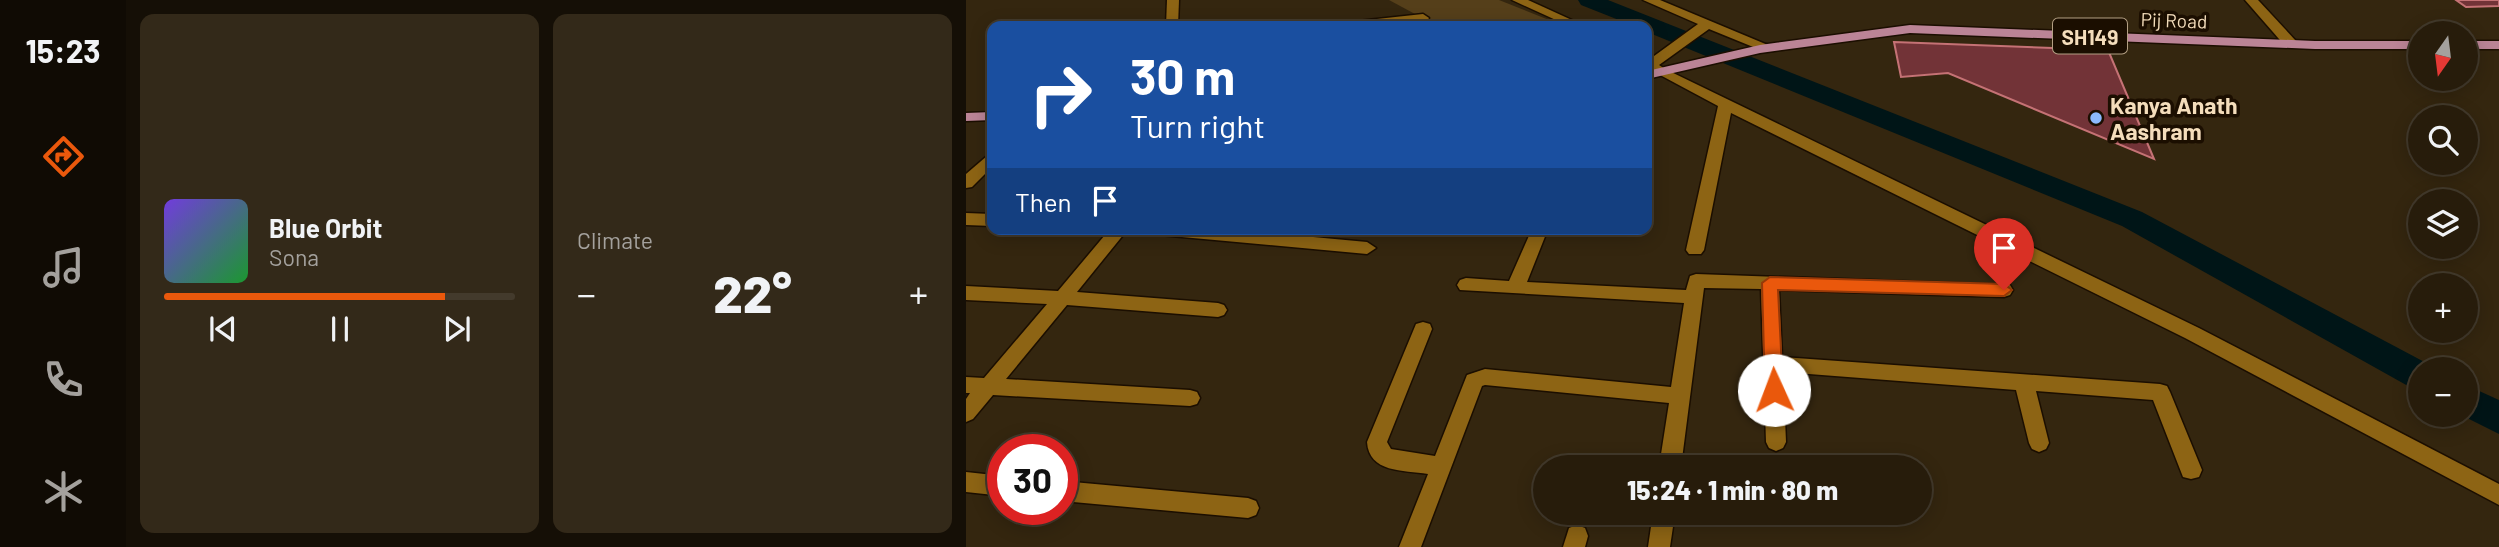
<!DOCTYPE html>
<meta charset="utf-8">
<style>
:root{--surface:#271c0b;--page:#332919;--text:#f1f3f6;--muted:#a4a19d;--line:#433a2c;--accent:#ea580c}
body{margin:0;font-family:Barlow,sans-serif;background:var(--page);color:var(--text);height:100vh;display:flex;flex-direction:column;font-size:26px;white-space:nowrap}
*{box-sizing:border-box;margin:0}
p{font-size:23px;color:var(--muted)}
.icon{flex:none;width:38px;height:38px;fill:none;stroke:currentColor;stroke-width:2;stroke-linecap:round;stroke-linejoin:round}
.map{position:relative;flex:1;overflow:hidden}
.details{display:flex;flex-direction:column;gap:14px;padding:14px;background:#150f06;width:840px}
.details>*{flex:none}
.banner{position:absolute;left:21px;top:21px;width:665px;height:214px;border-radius:14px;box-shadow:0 4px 18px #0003,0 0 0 2px var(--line);background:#1a4fa0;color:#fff;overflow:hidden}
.needle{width:46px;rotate:194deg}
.tools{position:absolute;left:1442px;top:21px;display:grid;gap:14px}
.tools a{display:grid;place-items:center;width:70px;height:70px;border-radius:50%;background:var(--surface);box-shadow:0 4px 18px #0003,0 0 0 2px var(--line);font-size:35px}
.speed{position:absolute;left:21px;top:434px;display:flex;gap:14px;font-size:35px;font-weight:700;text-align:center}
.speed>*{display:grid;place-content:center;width:91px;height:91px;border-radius:50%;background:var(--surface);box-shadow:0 4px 18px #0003,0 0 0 2px var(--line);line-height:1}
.speed .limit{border:10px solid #d22;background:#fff;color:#111}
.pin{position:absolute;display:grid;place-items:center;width:60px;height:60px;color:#fff;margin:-72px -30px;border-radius:50% 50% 50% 0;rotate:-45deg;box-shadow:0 0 7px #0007}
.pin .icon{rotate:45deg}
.me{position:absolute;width:77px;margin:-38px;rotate:358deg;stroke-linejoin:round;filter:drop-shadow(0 0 5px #0008)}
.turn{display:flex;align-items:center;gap:24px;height:147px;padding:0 28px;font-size:32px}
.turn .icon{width:91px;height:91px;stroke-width:2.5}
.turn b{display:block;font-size:49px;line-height:60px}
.then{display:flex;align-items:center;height:66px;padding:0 28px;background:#0003;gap:14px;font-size:26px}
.big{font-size:52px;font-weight:800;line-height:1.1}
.details .card{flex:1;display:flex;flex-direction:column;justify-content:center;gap:10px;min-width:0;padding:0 24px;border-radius:14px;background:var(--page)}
.song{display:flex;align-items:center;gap:21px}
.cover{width:84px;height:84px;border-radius:10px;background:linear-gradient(135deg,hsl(260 70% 55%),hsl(130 70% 35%))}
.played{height:7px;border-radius:4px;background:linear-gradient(90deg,var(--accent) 80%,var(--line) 80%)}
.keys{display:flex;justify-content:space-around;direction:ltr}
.heat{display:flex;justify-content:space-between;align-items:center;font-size:38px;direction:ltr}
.details .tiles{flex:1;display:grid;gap:14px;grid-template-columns:repeat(2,1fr)}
.trip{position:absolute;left:567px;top:455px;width:399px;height:70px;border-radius:35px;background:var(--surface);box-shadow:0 4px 18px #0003,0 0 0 2px var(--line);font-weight:800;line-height:70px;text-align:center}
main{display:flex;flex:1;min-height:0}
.dock{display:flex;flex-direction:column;width:126px;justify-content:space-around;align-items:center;background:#100b04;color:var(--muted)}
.dock .icon{width:49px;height:49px}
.dock .active{color:var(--accent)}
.dock b{font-size:32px;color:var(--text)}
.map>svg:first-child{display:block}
</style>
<main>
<nav class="dock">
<b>15:23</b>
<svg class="icon active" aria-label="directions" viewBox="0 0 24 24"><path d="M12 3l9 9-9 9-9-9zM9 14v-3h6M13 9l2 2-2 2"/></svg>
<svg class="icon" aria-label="music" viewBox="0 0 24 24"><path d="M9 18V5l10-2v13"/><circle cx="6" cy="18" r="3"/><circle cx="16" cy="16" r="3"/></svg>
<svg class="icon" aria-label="phone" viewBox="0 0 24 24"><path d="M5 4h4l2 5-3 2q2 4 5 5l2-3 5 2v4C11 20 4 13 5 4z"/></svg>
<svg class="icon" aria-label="climate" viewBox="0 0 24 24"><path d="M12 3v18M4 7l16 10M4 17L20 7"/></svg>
</nav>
<section class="details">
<div class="tiles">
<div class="card">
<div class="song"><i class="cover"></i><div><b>Blue Orbit</b><p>Sona</p></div></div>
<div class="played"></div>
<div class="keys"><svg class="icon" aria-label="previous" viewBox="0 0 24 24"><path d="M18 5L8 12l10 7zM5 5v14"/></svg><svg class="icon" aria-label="pause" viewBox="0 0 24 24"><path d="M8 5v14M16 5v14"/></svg><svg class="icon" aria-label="next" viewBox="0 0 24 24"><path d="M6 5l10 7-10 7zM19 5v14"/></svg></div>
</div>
<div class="card"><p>Climate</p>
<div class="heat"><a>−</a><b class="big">22°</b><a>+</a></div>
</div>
</div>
</section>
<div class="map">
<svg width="1533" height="547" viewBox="0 0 1533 547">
<rect width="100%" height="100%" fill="#34260f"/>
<polygon fill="#553f1a" points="423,0 533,0 598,26 483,26 449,14"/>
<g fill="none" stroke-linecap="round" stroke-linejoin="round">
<g fill="#001517" fill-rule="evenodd">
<polygon points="612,0 642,0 1176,212 1466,366 1468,369 1454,369 1454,390 1442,386 1156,226 681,32 681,26 668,26 615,5"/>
<polygon points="1500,385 1533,400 1533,434 1495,415 1500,415"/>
</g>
</g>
<g fill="#723337" stroke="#c57275" stroke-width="2">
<polygon points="1490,0 1533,0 1533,6 1500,7"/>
<polygon points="928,42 1142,50 1188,159 982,73 935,77"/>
</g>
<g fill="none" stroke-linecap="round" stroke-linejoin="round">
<g stroke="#1b0e00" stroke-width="3">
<g id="street">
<polygon points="201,0 213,0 212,26 200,26"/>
<polygon points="546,0 562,0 619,26 603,26"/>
<polygon points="677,0 694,0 809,48 807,51 797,51 743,29 693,65 699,69 1233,328 1533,484 1533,505 1219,338 765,113 738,250 735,254 723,254 720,250 752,106 681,68 681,58 684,59 732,24"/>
<polygon points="1279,0 1292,0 1330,41 1330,47 1320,47"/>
<polygon points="457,14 463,18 461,21 416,26 377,26 383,22"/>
<polygon points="26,154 26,167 6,187 0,188 0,174 21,156"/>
<polygon points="0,213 26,214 26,226 0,225"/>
<polygon points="144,229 162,229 111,292 252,303 258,305 261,310 258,315 252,317 101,305 40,379 224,390 231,392 234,398 231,404 224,406 27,395 7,419 0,422 0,399 4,393 0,393 0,377 18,378 81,304 0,300 0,286 92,291"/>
<polygon points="186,229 261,229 401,242 410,248 401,254 194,235"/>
<path d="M566 229H582L561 282 720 290 724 276 730 274 1044 285 1047 290 1044 295 1038 297 813 290 816 357 1194 384 1201 386 1204 392 1236 470 1233 477 1225 479 1217 477 1187 400 1070 391 1083 443 1080 449 1073 452 1066 449 1063 443 1050 390 817 372 820 442 817 448 810 451 803 448 800 442 795 289 738 288 715 467H693L703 403 519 385 516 386 455 547H433L462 474C437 470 403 473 401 442L450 324 457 322 464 324 466 329 421 442 425 449 469 456 501 375 519 369 705 387 718 303 494 290 491 285 494 280 500 278 543 281Z"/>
<polygon points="0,472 37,476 37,496 0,492"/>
<polygon points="96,481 282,498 290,501 293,508 290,515 282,518 96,501"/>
<polygon points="687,513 709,513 704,547 682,547"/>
<polygon points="611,525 619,528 622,536 619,547 597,547 603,528"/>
</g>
</g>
<g stroke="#1b0e00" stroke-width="3">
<g id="primary">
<polygon points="944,25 1349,41 1454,41 1454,49 1349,49 944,33 794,53 681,79 681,71 794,45"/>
<rect x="1500" y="41" width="33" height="8"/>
<polygon points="26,112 26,120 0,121 0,113"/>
</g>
</g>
<use href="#street" fill="#8d6414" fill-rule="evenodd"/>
<use href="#primary" fill="#bb8496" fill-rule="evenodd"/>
</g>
<polygon fill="#ea580c" stroke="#983908" stroke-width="2" points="804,277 1038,284 1046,290 1038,296 812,290 817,390 814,396 808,398 801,396 799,390 796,283"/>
<circle fill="#8cb9fc" stroke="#1b0e00" stroke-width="2.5" cx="1130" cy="118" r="7"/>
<g text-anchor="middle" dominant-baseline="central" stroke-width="7" stroke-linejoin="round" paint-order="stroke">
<g font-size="19" fill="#f4ddbb" stroke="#1b0e00">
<text transform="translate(1208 20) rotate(2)">Pij Road</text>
</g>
<rect fill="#1b0e00" stroke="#b39f83" stroke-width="2" x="1087" y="18.5" width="74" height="35" rx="5"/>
<g font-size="21" font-weight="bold" fill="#f4ddbb">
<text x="1124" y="36">SH149</text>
</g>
<g font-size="23" font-weight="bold" fill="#f4ddbb" stroke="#1b0e00" text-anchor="start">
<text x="1144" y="105">Kanya Anath<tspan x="1144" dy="26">Aashram</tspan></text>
</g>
</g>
</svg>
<div class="tools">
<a><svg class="needle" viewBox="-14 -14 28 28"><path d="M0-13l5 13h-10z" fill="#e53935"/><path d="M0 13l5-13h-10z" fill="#a4a19d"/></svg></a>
<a><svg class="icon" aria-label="search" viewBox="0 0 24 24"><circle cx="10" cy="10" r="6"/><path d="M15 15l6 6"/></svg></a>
<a><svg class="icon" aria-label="layers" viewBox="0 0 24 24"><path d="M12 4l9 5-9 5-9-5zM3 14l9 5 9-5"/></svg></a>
<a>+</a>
<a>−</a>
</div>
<div class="speed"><div class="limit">30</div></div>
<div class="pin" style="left:1038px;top:290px;background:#d93025"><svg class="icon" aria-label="arrive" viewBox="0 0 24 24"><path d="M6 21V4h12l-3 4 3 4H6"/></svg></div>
<svg class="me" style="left:808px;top:390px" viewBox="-20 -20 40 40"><circle r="19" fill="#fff"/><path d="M0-13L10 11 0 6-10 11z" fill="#ea580c"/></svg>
<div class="trip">15:24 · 1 min · 80 m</div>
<div class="banner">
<div class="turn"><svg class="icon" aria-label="right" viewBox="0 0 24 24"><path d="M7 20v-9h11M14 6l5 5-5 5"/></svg><div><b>30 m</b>Turn right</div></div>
<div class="then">Then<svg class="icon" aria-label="arrive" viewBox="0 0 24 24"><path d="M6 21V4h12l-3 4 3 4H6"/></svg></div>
</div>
</div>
</main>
